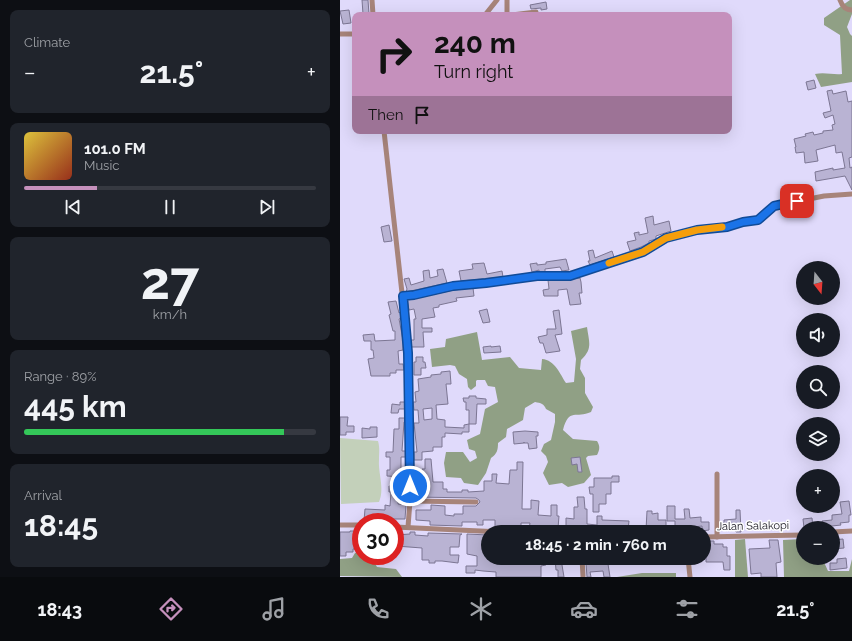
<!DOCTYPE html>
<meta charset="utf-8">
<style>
:root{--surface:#171b24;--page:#20242c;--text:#f1f3f6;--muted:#9ea1a6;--line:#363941;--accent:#c590bc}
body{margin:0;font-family:Raleway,sans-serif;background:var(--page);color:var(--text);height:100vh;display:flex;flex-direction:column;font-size:15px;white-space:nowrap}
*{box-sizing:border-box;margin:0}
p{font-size:13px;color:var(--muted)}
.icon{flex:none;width:22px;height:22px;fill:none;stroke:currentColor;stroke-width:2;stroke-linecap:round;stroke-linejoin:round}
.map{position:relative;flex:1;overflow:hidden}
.panel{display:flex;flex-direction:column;gap:10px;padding:10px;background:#0d0f14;width:340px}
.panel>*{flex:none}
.hud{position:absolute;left:12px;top:12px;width:380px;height:122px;border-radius:8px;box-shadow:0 4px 16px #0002;background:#c590bc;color:#111;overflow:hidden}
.needle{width:26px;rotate:163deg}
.tools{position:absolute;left:456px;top:261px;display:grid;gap:8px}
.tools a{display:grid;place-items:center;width:44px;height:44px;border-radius:50%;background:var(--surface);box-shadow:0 4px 16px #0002;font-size:20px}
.speed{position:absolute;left:12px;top:513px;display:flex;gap:8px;font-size:20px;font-weight:700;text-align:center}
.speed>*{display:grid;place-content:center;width:52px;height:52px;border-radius:50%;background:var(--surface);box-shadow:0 4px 16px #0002;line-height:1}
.speed .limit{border:6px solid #d22;background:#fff;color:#111}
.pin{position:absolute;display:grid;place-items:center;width:34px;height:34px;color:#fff;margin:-17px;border-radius:8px;box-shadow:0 2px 6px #0006}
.me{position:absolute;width:44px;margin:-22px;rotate:0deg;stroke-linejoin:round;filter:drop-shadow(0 0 3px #0008)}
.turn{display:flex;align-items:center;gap:14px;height:84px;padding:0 16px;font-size:18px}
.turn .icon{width:52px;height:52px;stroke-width:2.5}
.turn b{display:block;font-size:28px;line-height:34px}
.then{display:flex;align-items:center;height:38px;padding:0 16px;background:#0003;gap:8px;font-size:15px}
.big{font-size:30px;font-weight:700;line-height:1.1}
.panel .card{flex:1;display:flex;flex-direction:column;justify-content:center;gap:6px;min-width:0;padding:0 14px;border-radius:8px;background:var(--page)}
.panel .dial{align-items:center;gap:0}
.dial b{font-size:52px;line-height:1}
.song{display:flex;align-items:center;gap:12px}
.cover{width:48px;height:48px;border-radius:6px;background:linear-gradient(135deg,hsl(50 70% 55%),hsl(10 70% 35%))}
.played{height:4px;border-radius:2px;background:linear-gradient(90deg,var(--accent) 25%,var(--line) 25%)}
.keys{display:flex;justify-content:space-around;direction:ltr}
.heat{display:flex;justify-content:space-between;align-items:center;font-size:22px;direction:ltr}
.charge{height:6px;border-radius:3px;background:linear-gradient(90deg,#34c759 89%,var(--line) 0)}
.trip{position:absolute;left:141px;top:525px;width:230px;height:40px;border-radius:20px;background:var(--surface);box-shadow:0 4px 16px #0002;font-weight:700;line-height:40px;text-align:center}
.dock{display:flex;height:64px;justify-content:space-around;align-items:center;background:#090b0e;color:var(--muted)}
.dock .icon{width:28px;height:28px}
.dock .on{color:var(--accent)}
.dock b{font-size:18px;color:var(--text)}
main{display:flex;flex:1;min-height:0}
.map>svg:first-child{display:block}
</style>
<main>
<section class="panel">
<div class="card"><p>Climate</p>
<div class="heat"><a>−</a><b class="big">21.5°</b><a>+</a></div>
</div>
<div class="card">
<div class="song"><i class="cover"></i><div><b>101.0 FM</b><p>Music</p></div></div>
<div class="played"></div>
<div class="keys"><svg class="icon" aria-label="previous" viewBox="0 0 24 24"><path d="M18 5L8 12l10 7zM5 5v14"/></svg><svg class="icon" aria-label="pause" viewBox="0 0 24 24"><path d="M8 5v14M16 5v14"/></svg><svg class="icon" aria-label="next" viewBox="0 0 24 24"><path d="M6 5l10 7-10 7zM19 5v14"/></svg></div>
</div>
<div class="card dial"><b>27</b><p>km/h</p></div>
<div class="card"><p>Range · 89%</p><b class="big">445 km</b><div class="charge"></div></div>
<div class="card"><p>Arrival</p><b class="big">18:45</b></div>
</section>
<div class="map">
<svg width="512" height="577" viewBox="0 0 512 577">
<rect width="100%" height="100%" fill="#e0dafb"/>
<path fill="#c3d0ba" d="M0 438 38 441C40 448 39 453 39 460 38 473 45 489 39 502L1 504Z"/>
<g fill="#90a085">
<path d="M510 0H512V14L507 27 510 34 512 36V82L481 87 475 74C485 72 493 75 502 74L500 35 484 25V18Z"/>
<path d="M247 327C249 342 253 349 241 360L240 369 245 378V393L253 407 251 412C236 419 229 407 223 430L233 439 257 441C260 446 260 449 257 455L248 456 246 458 251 475 244 483 228 487 222 483 209 485 203 473 208 462 206 456 201 451 204 444 211 440 215 422V414L206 409C204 404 201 403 195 402L185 408 183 420 167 429 166 437 158 443C158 450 157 454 151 458L146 473 138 485 124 483 121 478 106 477 104 463 106 452H123L130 462 137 458 135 451 129 449 127 440 140 434 145 409 158 402 155 387 148 386 145 380H137L136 381V386L131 390 128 387 127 379 119 374 115 366 110 365 92 367 90 349 105 347 106 339 137 332 142 360 170 357 179 368 201 370 202 359C215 360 220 374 226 383L234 382 236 359 231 331Z"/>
<polygon points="405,539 408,577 395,577 395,540"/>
<polygon points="463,539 463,558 483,560 488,571 509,571 512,559 512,577 444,577 443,540"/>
<polygon points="21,552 21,556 31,556 37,567 56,569 62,577 0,576 0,559 12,558 15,553"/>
<polygon points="302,573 336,573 336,577 277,577"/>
</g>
<g fill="#b9b3d3" stroke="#7c7693" fill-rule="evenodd">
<polygon points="22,0 28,0 29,14 23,14"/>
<polygon points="206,2 207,9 201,10 201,8 191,9 190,5"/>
<polygon points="9,10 11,23 3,24 0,11"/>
<polygon points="474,80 476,88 468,90 466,82"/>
<polygon points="492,90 493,94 506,91 508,102 512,101 512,157 509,158 510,168 512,167 512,190 505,176 476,181 475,172 493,168 493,170 505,168 502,152 496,153 495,145 476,150 478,161 465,163 464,152 456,153 455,147 456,147 454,139 466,136 465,134 473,132 474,135 483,133 483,131 493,130 492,125 495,124 493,115 485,118 483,113 491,111 487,91"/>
<polygon points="313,216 314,225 329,221 331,231 316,236 316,239 309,241 309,243 301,247 290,251 287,242 296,240 294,233 299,232 299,235 308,233 305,218"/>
<polygon points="49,225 52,241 44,242 41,227"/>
<polygon points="253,250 255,258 272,251 274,257 250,265 248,261 250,261 248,251"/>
<polygon points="226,259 229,270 222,271 220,267 205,269 205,272 199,272 199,270 192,272 190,264 197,263 197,265 206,264 206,262"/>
<polygon points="144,263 147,274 162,271 163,277 121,281 119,271 133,269 132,264"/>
<polygon points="103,269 107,283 66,292 67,289 64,279 69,278 71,285 84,281 83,271 89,270 90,278 98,276 97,270"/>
<polygon points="236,278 240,278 241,282 242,293 239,293 241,304 230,305 227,289 218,290 218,296 204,296 203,290 209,289 208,280 230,280"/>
<polygon points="133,288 134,296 116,298 117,301 99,305 99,307 93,308 95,317 82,319 82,328 92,328 92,332 83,332 84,347 71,347 71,340 74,340 74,319 76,319 74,309 69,310 67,300 114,290"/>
<polygon points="56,301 59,313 60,312 61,318 59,319 63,340 63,350 58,351 59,364 63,364 64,370 56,370 56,373 50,373 50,376 31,376 28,359 34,358 33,350 31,350 31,341 24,341 23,335 34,334 35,341 55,340 55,331 53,331 49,315 51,314 48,302"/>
<polygon points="147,309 150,322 143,323 139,311"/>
<polygon points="219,310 222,334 215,335 220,351 206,353 203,343 200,343 198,337 207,335 207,329 216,329 213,311"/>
<polygon points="151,346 151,347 160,346 161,352 144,353 143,347"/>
<polygon points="76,357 83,357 83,362 85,362 86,368 81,368 81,375 74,375 74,362 76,362"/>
<path d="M110 371 111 384H106L108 404 96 405 97 419 105 420V427L124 428V425L129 424V432H122V434L105 433V437H102V447H93V451L82 452V460H74V452H77L74 423H79L78 410H74L73 402H76L75 392 79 391 78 379 91 377V375L101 374V372ZM92 408V419L84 420 83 409Z"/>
<polygon points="129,396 136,396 136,398 146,399 146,404 137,404 136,424 129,424 129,410 126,410 126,402 124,402 123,398 129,398"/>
<polygon points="60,402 65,402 65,409 59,409 58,413 51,413 52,404 60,405"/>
<polygon points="0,417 8,417 7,426 14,426 14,432 6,432 6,435 0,435"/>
<polygon points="59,418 66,418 66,422 64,422 62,451 66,451 66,457 61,457 61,470 64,470 64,477 47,476 47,470 50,470 50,457 46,457 46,452 53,452 54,429 59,429"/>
<polygon points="30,427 37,427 37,437 22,438 22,428 30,429"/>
<polygon points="185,431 198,432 198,436 196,436 197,448 189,449 188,443 184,443 184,442 184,443 174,444 173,432"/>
<polygon points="240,457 242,472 238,472 237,464 232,465 231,458"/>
<polygon points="85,459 91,459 93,482 103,482 103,489 107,489 107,492 122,492 122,490 128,490 128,492 144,491 144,481 152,481 152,474 157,474 156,483 169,484 170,470 177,470 177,462 183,462 182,509 191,509 191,500 199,501 198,515 211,516 211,505 217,505 217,516 219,516 218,528 210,527 210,531 206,531 206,526 196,526 196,531 189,530 190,523 181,523 181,527 168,526 168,527 155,528 155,520 143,520 143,525 137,525 137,522 122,522 122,526 90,525 90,521 76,520 76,510 91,510 91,505 105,506 105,515 114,516 114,514 123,514 123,506 136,506 140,502 139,500 136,498 74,497 74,494 78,494 78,482 82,482 82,469 85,469"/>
<polygon points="272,476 279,476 279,482 271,482 271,494 266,494 266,504 259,504 259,512 253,512 253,494 250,494 249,487 254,487 254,478 272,478"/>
<polygon points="49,486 59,487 58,504 66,505 65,519 52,519 52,522 24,521 25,509 45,510 45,505 50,506 51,492 49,492"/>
<polygon points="237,497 244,497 245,509 247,509 247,524 257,525 257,516 262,516 262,520 289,521 288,530 267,528 267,532 257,532 226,529 226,518 234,519 234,507 238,507"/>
<polygon points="509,501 511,515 509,515 509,522 500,523 501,525 483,527 482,521 492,520 492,515 502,514 500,502"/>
<polygon points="327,506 335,506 335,519 345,519 344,509 349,509 350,518 361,517 361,522 369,522 369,530 362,531 362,526 354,527 354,531 335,530 335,521 327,521"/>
<polygon points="396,510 400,510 401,532 396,532 396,529 384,529 384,520 396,519"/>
<polygon points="307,511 312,511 312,514 318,513 318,520 326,520 326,530 306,530"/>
<polygon points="472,518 473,528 464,528 463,519"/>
<polygon points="10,531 21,531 20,549 13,549 13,552 6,552 6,556 0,556 0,532 10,532"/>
<polygon points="70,532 75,532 75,535 88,536 88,533 122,534 120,535 119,547 110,547 110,555 119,555 118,563 102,561 95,561 95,563 89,563 89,560 82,560 82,548 56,546 56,535 70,534"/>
<polygon points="127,534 148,535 148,558 169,558 169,563 179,563 179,560 206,560 206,565 201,566 201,577 156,577 156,572 143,571 135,570 135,573 126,573 126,566 137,566 137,556 127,554"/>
<polygon points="503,539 504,548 493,549 493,540"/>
<polygon points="429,540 438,540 441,562 436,563 437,577 421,577 421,573 411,574 409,549 430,548"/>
<polygon points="366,541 374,541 374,544 383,544 383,547 387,547 387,556 390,556 390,570 384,570 383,562 366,562 366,554 364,554"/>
<polygon points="215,558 221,559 224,577 218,577 218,570 216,570"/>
<polygon points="251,558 270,558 270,563 268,564 270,577 264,577 263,571 250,572 251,577 247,577 246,563 251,563"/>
<polygon points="506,558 507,568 490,570 490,563 497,563 497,559"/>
</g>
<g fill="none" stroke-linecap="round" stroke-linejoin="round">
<g stroke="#a7847a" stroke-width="5">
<polyline points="32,0 33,15"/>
<path d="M500 0C502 6 505 10 512 10"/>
<polyline points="145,15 157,0"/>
<polyline points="167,15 167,0"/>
<polyline points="172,15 196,12"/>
<polyline points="0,34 15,34"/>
<polyline points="44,131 67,338 70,426 70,501 68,527"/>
<polyline points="63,296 74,295 113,286 146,283 197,276 230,276 303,251 326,238 357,229 387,227 403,222 418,220 434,206 484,196 512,194"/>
<polyline points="377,474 377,537"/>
<polyline points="70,501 136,502"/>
<polyline points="0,525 21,525"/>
<polyline points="55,527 161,532"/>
<polyline points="493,532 512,531"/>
<polyline points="364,537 463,535"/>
<polyline points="242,558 243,576"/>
<polyline points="348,558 350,577"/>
</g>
</g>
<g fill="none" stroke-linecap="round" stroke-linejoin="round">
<g stroke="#114b97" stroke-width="10">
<polyline id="route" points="70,486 68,353 63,296 74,295 113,286 146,283 197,276 230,276 303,252 326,238 357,230 387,227 403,222 418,220 434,206 457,201"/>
</g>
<use href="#route" stroke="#1a73e8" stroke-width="7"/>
<polyline stroke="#f59e0b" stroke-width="7" points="269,263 303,252 326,238 357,230 382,227"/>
</g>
<g text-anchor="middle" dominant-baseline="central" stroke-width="3" stroke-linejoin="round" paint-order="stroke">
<g font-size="11" fill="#15131e" stroke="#fff">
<text transform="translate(413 526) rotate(-1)">Jalan Salakopi</text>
</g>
</g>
</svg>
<div class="tools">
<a><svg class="needle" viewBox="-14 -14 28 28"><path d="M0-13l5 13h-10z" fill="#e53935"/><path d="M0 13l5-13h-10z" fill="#9ea1a6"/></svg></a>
<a><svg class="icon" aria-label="sound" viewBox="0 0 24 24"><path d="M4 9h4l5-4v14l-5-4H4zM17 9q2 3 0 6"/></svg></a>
<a><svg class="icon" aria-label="search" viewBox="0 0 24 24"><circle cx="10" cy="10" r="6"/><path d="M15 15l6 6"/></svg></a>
<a><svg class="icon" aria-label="layers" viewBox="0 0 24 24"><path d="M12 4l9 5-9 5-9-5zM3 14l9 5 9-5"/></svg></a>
<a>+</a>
<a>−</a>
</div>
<div class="speed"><div class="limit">30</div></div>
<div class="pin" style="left:457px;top:201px;background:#d93025"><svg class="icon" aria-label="arrive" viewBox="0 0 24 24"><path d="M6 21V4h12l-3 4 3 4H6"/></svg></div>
<svg class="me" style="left:70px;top:486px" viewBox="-20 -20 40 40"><circle r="17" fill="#1a73e8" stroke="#fff" stroke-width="3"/><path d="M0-11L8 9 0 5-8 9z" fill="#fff"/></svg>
<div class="trip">18:45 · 2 min · 760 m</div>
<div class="hud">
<div class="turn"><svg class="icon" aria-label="right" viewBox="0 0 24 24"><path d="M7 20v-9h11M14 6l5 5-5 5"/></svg><div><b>240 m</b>Turn right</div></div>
<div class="then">Then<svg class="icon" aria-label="arrive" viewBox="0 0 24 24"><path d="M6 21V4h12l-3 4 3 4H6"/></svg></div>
</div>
</div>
</main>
<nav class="dock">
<b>18:43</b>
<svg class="icon on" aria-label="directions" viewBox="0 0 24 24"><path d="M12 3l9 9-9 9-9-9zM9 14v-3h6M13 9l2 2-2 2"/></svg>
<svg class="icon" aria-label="music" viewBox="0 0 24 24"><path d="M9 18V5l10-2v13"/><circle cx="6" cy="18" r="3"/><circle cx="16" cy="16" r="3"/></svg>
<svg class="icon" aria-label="phone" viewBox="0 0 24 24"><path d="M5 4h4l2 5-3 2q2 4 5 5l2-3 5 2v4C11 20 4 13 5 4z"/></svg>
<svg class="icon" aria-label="climate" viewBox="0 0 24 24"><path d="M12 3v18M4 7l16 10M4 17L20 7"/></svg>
<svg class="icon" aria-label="car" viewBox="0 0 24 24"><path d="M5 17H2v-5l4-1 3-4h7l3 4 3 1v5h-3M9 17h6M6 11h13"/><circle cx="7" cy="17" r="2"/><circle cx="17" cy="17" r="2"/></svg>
<svg class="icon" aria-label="filters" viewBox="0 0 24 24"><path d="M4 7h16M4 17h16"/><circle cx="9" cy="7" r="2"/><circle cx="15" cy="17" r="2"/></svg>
<b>21.5°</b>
</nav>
